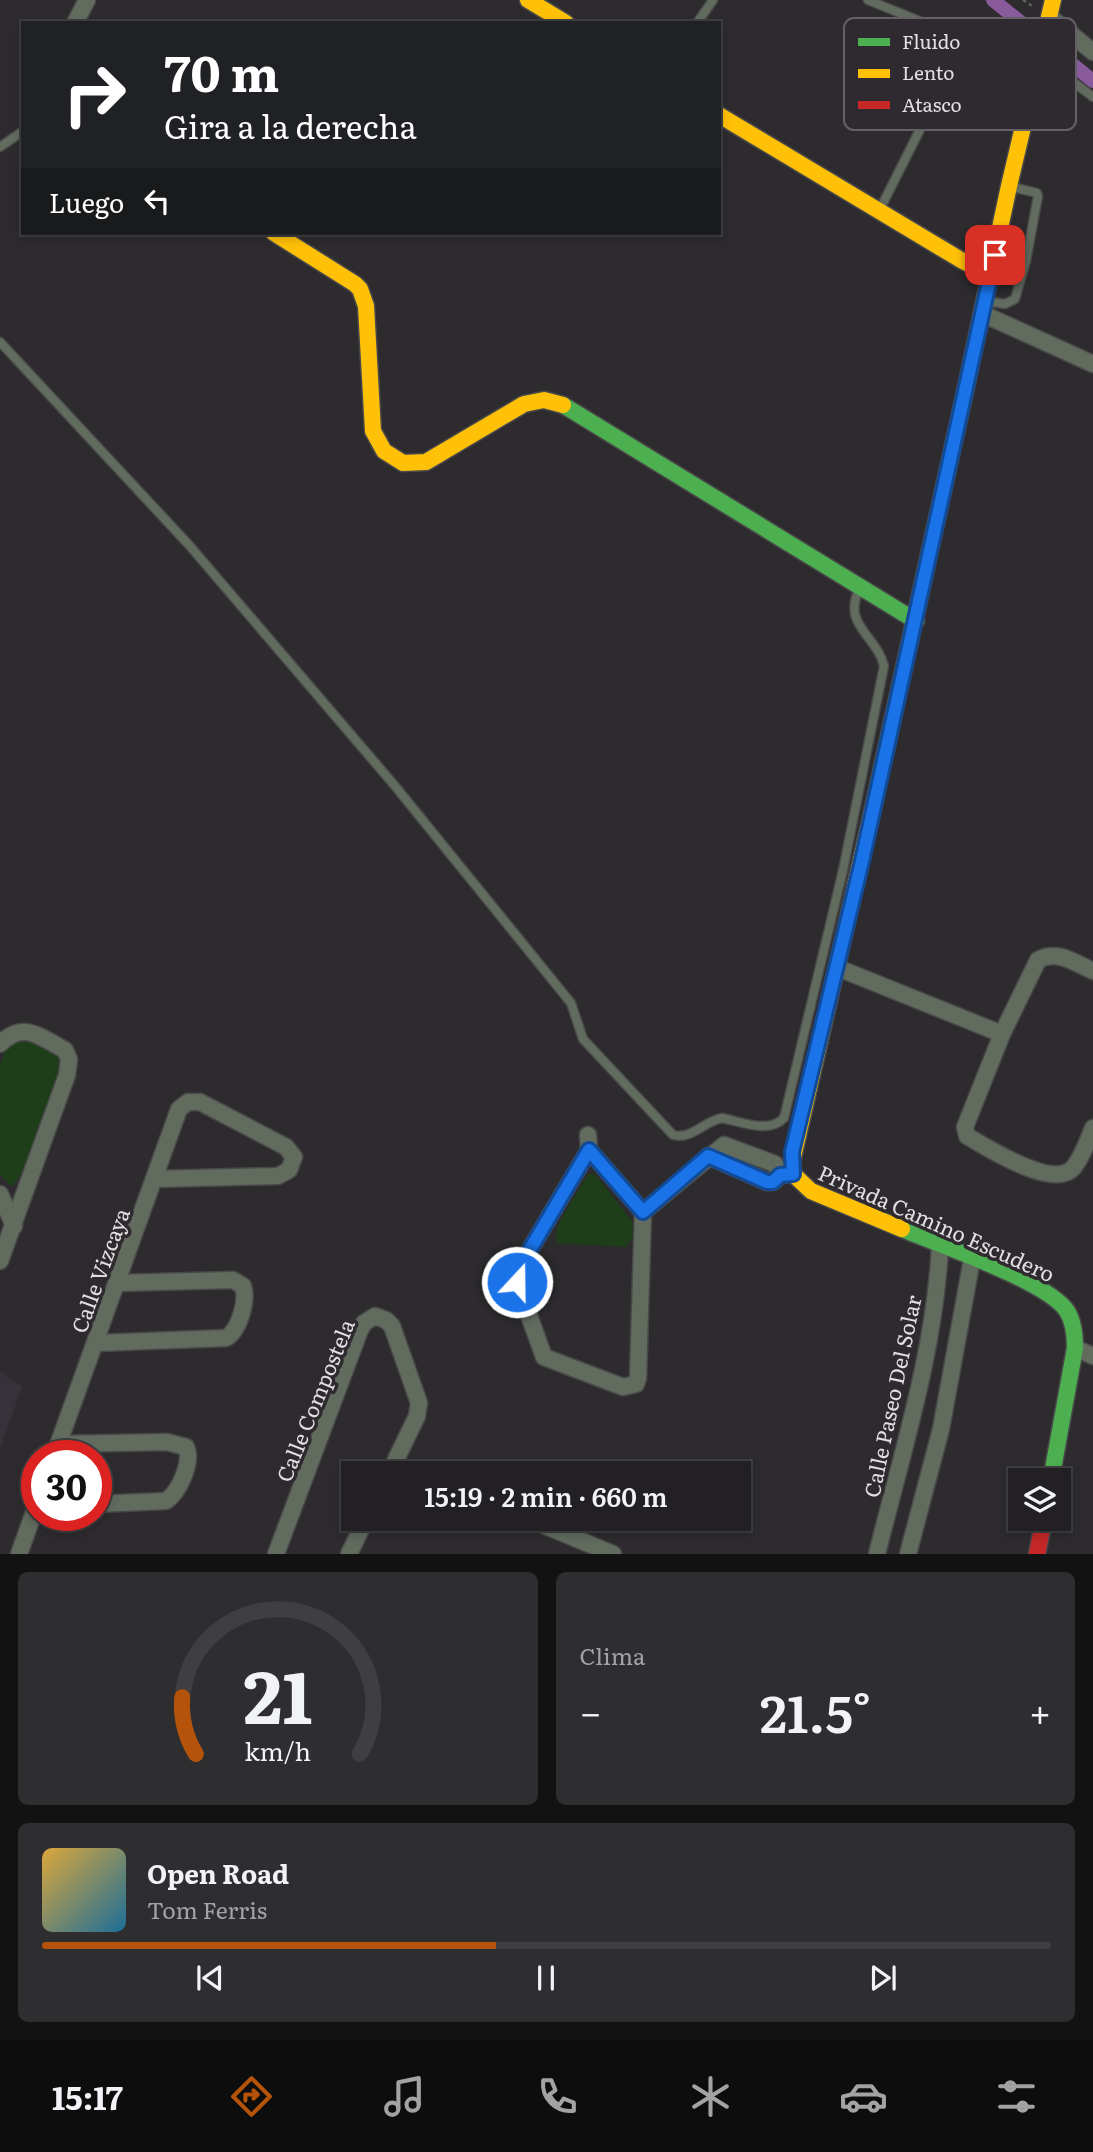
<!DOCTYPE html>
<html lang="es">
<meta charset="utf-8">
<style>
:root{--surface:#222022;--page:#2e2d2f;--text:#f1f3f6;--muted:#a2a3a5;--line:#3f3e40;--accent:#b45309}
body{margin:0;font-family:Literata,serif;background:var(--page);color:var(--text);height:100vh;display:flex;flex-direction:column;font-size:26px;white-space:nowrap}
*{box-sizing:border-box;margin:0}
p{font-size:23px;color:var(--muted)}
.icon{flex:none;width:38px;height:38px;fill:none;stroke:currentColor;stroke-width:2;stroke-linecap:round;stroke-linejoin:round}
.map{position:relative;height:1554px;overflow:hidden}
.side{display:flex;flex-direction:column;gap:18px;padding:18px;background:#131213;flex:1}
.side>*{flex:none}
.banner{position:absolute;left:21px;top:21px;width:700px;height:214px;border-radius:0px;box-shadow:0 4px 10px #0003,0 0 0 2px var(--line);background:#202124;color:#fff;overflow:hidden}
.controls{position:absolute;left:1008px;top:1468px;display:grid;gap:14px}
.controls a{display:grid;place-items:center;width:63px;height:63px;border-radius:0px;background:var(--surface);box-shadow:0 4px 10px #0003,0 0 0 2px var(--line);font-size:35px}
.speed{position:absolute;left:21px;top:1440px;display:flex;gap:14px;font-size:35px;font-weight:700;text-align:center}
.speed>*{display:grid;place-content:center;width:91px;height:91px;border-radius:50%;background:var(--surface);box-shadow:0 4px 10px #0003,0 0 0 2px var(--line);line-height:1}
.speed .limit{border:10px solid #d22;background:#fff;color:#111}
.pin{position:absolute;display:grid;place-items:center;width:60px;height:60px;color:#fff;margin:-30px;border-radius:14px;box-shadow:0 4px 10px #0006}
.me{position:absolute;width:77px;margin:-38px;rotate:21deg;stroke-linejoin:round;filter:drop-shadow(0 0 5px #0008)}
.turn{display:flex;align-items:center;gap:24px;height:147px;padding:0 28px;font-size:32px}
.turn .icon{width:91px;height:91px;stroke-width:2.5}
.turn b{display:block;font-size:49px;line-height:60px}
.then{display:flex;align-items:center;height:66px;padding:0 28px;background:#0003;gap:14px;font-size:26px}
.big{font-size:52px;font-weight:600;line-height:1.1}
.side .card{flex:1;display:flex;flex-direction:column;justify-content:center;gap:10px;min-width:0;padding:0 24px;border-radius:10px;background:var(--page)}
.side .dial{align-items:center;gap:0}
.dial svg{height:182px;overflow:visible;fill:none;stroke:var(--line);stroke-width:7;stroke-linecap:round;text-anchor:middle}
.dial text{fill:var(--text);stroke:none}
.song{display:flex;align-items:center;gap:21px}
.cover{width:84px;height:84px;border-radius:10px;background:linear-gradient(135deg,hsl(40 70% 55%),hsl(200 70% 35%))}
.played{height:7px;border-radius:4px;background:linear-gradient(90deg,var(--accent) 45%,var(--line) 45%)}
.keys{display:flex;justify-content:space-around;direction:ltr}
.heat{display:flex;justify-content:space-between;align-items:center;font-size:38px;direction:ltr}
.side .tiles{flex:1;display:grid;gap:18px;grid-template-columns:1fr 1fr}
.card:last-child{grid-column:span 2}
.trip{position:absolute;left:341px;top:1461px;width:410px;height:70px;border-radius:0px;background:var(--surface);box-shadow:0 4px 10px #0003,0 0 0 2px var(--line);font-weight:600;line-height:70px;text-align:center}
.dock{display:flex;height:112px;justify-content:space-around;align-items:center;background:#0e0d0e;color:var(--muted)}
.dock .icon{width:49px;height:49px}
.dock .active{color:var(--accent)}
.dock b{font-size:32px;color:var(--text)}
.map>svg:first-child{display:block}
</style>
<div class="map">
<svg width="1093" height="1554" viewBox="0 0 1093 1554">
<rect width="100%" height="100%" fill="#2d2b2e"/>
<polygon fill="#37313a" points="0,1371 22,1387 0,1449"/>
<g fill="#1d3e18">
<polygon points="20,1036 58,1056 62,1063 22,1174 11,1187 0,1174 0,1064 10,1041"/>
<polygon points="588,1174 595,1174 632,1221 633,1235 627,1247 556,1243 557,1226"/>
</g>
<g fill="none" stroke-linecap="round" stroke-linejoin="round">
<polyline stroke="#8a5b9c" stroke-width="14" points="993,0 1093,81"/>
<g stroke="#4a494a" stroke-width="11">
<g id="lane">
<polyline points="868,0 939,29 953,39 952,66 880,209"/>
<polyline points="697,23 713,0"/>
<polyline points="1042,58 1093,97"/>
<polyline points="0,147 23,131"/>
<polyline points="986,301 1005,304 1015,299 1026,261 1038,196 1037,193 1012,187"/>
<path d="M0 342 189 545 395 786 571 1003 583 1039 673 1135C692 1140 704 1121 722 1118 742 1122 769 1134 784 1118L843 870 884 666C877 636 842 625 859 590"/>
</g>
</g>
<g stroke="#4a494a" stroke-width="19">
<g id="street">
<polyline points="1050,17 1093,52"/>
<polyline points="75,23 87,0"/>
<polyline points="983,314 1093,364"/>
<polyline points="838,968 1002,1034"/>
<path d="M1093 971C1075 963 1057 949 1038 960L1002 1034 965 1127 967 1136C988 1148 1053 1190 1073 1168 1082 1158 1088 1140 1093 1128"/>
<path d="M0 1044C23 1020 40 1037 65 1050L69 1059 67 1075 0 1261"/>
<polyline points="588,1135 589,1150 519,1268 517,1282 544,1357 623,1387 636,1384 638,1378 643,1212 589,1150"/>
<polyline points="708,1156 767,1182 773,1182 780,1175 790,1174"/>
<polyline points="0,1194 14,1226"/>
<polyline points="643,1212 724,1145 775,1164 780,1175"/>
<path d="M96 1343 226 1338C239 1331 248 1300 243 1286L233 1280 117 1283"/>
<polyline points="1075,1348 1093,1356"/>
<path d="M59 1444 167 1442 186 1447C193 1462 179 1492 166 1501L96 1504"/>
<polyline points="54,1456 179,1109 188,1102 200,1102 286,1147 294,1157 289,1170 278,1176 154,1179"/>
<polyline points="529,1519 613,1554"/>
<polyline points="19,1554 37,1504"/>
<polyline points="276,1554 360,1330 364,1323 375,1316 386,1320 392,1326 419,1403 417,1416 389,1474"/>
<polyline points="349,1554 366,1519"/>
<path d="M877 1554C902 1453 935 1350 940 1246"/>
<polyline points="908,1554 941,1429 972,1259"/>
</g>
</g>
<g stroke="#4a494a" stroke-width="19">
<g id="fast">
<polyline points="563,405 916,621"/>
<polyline points="873,808 966,387"/>
<path d="M902 1229C939 1245 1047 1281 1067 1311 1074 1322 1075 1335 1075 1348L1051 1480"/>
</g>
</g>
<g stroke="#4a494a" stroke-width="19">
<g id="slow">
<polyline points="528,0 566,23"/>
<polyline points="719,115 961,260 991,275"/>
<polyline points="274,233 355,284 360,289 366,306 373,431 384,451 403,463 426,462 524,404 544,400 563,405"/>
<polyline points="966,387 1009,186 1053,0"/>
<polyline points="873,808 792,1162 793,1174 811,1191 902,1229"/>
</g>
</g>
<g stroke="#4a494a" stroke-width="19">
<polyline id="jam" points="1037,1554 1044,1519"/>
</g>
<polyline stroke="#5d635d" stroke-width="2.5" stroke-dasharray="3.5 3.5" stroke-linecap="butt" points="1023,0 1032,6"/>
<use href="#lane" stroke="#616c5f" stroke-width="8"/>
<use href="#street" stroke="#616c5f" stroke-width="16"/>
<use href="#fast" stroke="#4caf50" stroke-width="16"/>
<use href="#slow" stroke="#ffc107" stroke-width="16"/>
<use href="#jam" stroke="#c62828" stroke-width="16"/>
</g>
<g fill="none" stroke-linecap="round" stroke-linejoin="round">
<g stroke="#114b97" stroke-width="18">
<polyline id="route" points="517,1282 519,1268 589,1150 643,1212 708,1156 767,1182 773,1182 780,1175 793,1174 792,1152 862,861 995,255"/>
</g>
<use href="#route" stroke="#1a73e8" stroke-width="12"/>
</g>
<g text-anchor="middle" dominant-baseline="central" stroke-width="7" stroke-linejoin="round" paint-order="stroke">
<g font-size="21" fill="#e2dfe2" stroke="#2e2a2f">
<text transform="translate(937 1222) rotate(24)">Privada Camino Escudero</text>
<text transform="translate(99 1270) rotate(-70)">Calle Vizcaya</text>
<text transform="translate(891 1396) rotate(-78)">Calle Paseo Del Solar</text>
<text transform="translate(314 1400) rotate(-68)">Calle Compostela</text>
</g>
</g>
<rect x="844" y="18" width="232" height="112" rx="10" fill="#2e2a2f" stroke="#646065" stroke-width="2"/>
<rect x="858" y="38" width="32" height="8" fill="#4caf50"/>
<rect x="858" y="69" width="32" height="9" fill="#ffc107"/>
<rect x="858" y="101" width="32" height="8" fill="#c62828"/>
<g font-size="19" fill="#e2dfe2">
<text x="902" y="49">Fluido</text>
<text x="902" y="80">Lento</text>
<text x="902" y="112">Atasco</text>
</g>
</svg>
<div class="controls">
<a><svg class="icon" aria-label="layers" viewBox="0 0 24 24"><path d="M12 4l9 5-9 5-9-5zM3 14l9 5 9-5"/></svg></a>
</div>
<div class="speed"><div class="limit">30</div></div>
<div class="pin" style="left:995px;top:255px;background:#d93025"><svg class="icon" aria-label="arrive" viewBox="0 0 24 24"><path d="M6 21V4h12l-3 4 3 4H6"/></svg></div>
<svg class="me" style="left:517px;top:1282px" viewBox="-20 -20 40 40"><circle r="17" fill="#1a73e8" stroke="#fff" stroke-width="3"/><path d="M0-11L8 9 0 5-8 9z" fill="#fff"/></svg>
<div class="trip">15:19 · 2 min · 660 m</div>
<div class="banner">
<div class="turn"><svg class="icon" aria-label="right" viewBox="0 0 24 24"><path d="M7 20v-9h11M14 6l5 5-5 5"/></svg><div><b>70 m</b>Gira a la derecha</div></div>
<div class="then">Luego<svg class="icon" aria-label="left" viewBox="0 0 24 24"><path d="M17 20v-9H6M10 6l-5 5 5 5"/></svg></div>
</div>
</div>
<section class="side">
<div class="tiles">
<div class="card dial"><svg viewBox="0 0 100 80">
<path d="M14 69A42 42 0 1 1 86 69"/>
<path d="M14 69A42 42 0 0 1 8 44" stroke="#b45309"/>
<text x="50" y="56" font-size="32" font-weight="700">21</text>
<text x="50" y="72" font-size="11">km/h</text>
</svg></div>
<div class="card"><p>Clima</p>
<div class="heat"><a>−</a><b class="big">21.5°</b><a>+</a></div>
</div>
<div class="card">
<div class="song"><i class="cover"></i><div><b>Open Road</b><p>Tom Ferris</p></div></div>
<div class="played"></div>
<div class="keys"><svg class="icon" aria-label="previous" viewBox="0 0 24 24"><path d="M18 5L8 12l10 7zM5 5v14"/></svg><svg class="icon" aria-label="pause" viewBox="0 0 24 24"><path d="M8 5v14M16 5v14"/></svg><svg class="icon" aria-label="next" viewBox="0 0 24 24"><path d="M6 5l10 7-10 7zM19 5v14"/></svg></div>
</div>
</div>
</section>
<nav class="dock">
<b>15:17</b>
<svg class="icon active" aria-label="directions" viewBox="0 0 24 24"><path d="M12 3l9 9-9 9-9-9zM9 14v-3h6M13 9l2 2-2 2"/></svg>
<svg class="icon" aria-label="music" viewBox="0 0 24 24"><path d="M9 18V5l10-2v13"/><circle cx="6" cy="18" r="3"/><circle cx="16" cy="16" r="3"/></svg>
<svg class="icon" aria-label="phone" viewBox="0 0 24 24"><path d="M5 4h4l2 5-3 2q2 4 5 5l2-3 5 2v4C11 20 4 13 5 4z"/></svg>
<svg class="icon" aria-label="climate" viewBox="0 0 24 24"><path d="M12 3v18M4 7l16 10M4 17L20 7"/></svg>
<svg class="icon" aria-label="car" viewBox="0 0 24 24"><path d="M5 17H2v-5l4-1 3-4h7l3 4 3 1v5h-3M9 17h6M6 11h13"/><circle cx="7" cy="17" r="2"/><circle cx="17" cy="17" r="2"/></svg>
<svg class="icon" aria-label="filters" viewBox="0 0 24 24"><path d="M4 7h16M4 17h16"/><circle cx="9" cy="7" r="2"/><circle cx="15" cy="17" r="2"/></svg>
</nav>
